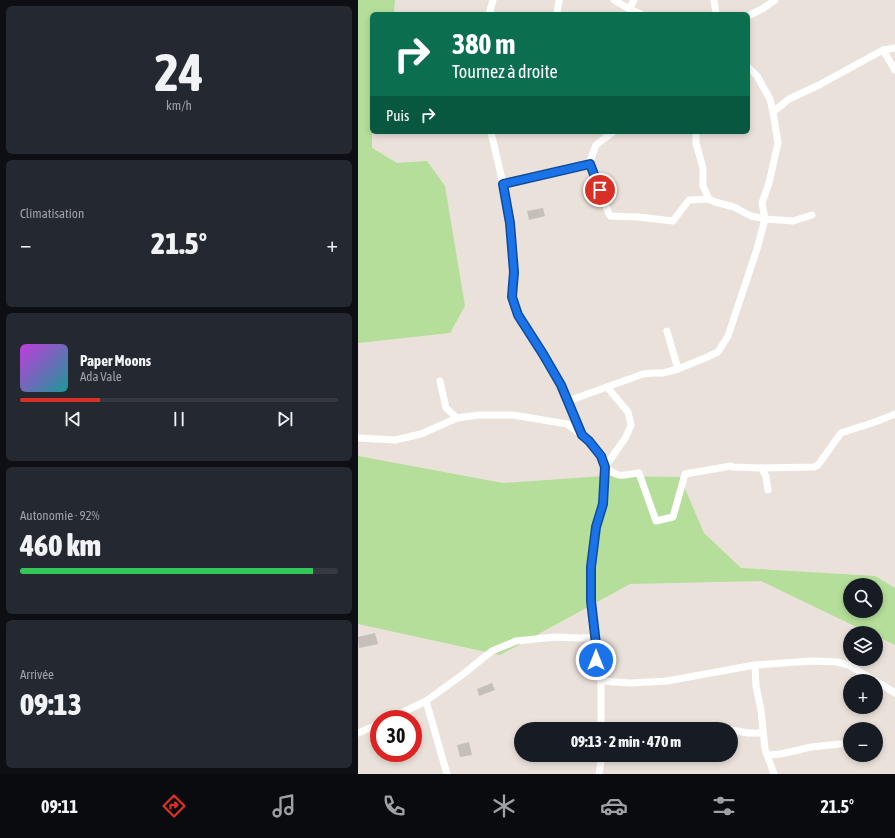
<!DOCTYPE html>
<html lang="fr">
<meta charset="utf-8">
<style>
:root{--surface:#171b24;--page:#242831;--text:#f1f3f6;--muted:#9ea1a6;--line:#363941;--accent:#d93025}
body{margin:0;font-family:"Asap Condensed",sans-serif;background:var(--page);color:var(--text);height:100vh;display:flex;flex-direction:column;font-size:15px;white-space:nowrap}
*{box-sizing:border-box;margin:0}
p{font-size:13px;color:var(--muted)}
.icon{flex:none;width:22px;height:22px;fill:none;stroke:currentColor;stroke-width:2;stroke-linecap:round;stroke-linejoin:round}
.map{position:relative;flex:1;overflow:hidden}
.drawer{display:flex;flex-direction:column;gap:6px;padding:6px;background:#0d0f14;width:358px}
.drawer>*{flex:none}
.banner{position:absolute;left:12px;top:12px;width:380px;height:122px;border-radius:6px;box-shadow:0 2px 6px #0003;background:#0b6e4f;color:#fff;overflow:hidden}
.controls{position:absolute;left:485px;top:578px;display:grid;gap:8px}
.controls a{display:grid;place-items:center;width:40px;height:40px;border-radius:50%;background:var(--surface);box-shadow:0 2px 6px #0003;font-size:20px}
.speed{position:absolute;left:12px;top:710px;display:flex;gap:8px;font-size:20px;font-weight:700;text-align:center}
.speed>*{display:grid;place-content:center;width:52px;height:52px;border-radius:50%;background:var(--surface);box-shadow:0 2px 6px #0003;line-height:1}
.speed .limit{border:6px solid #d22;background:#fff;color:#111}
.pin{position:absolute;display:grid;place-items:center;width:34px;height:34px;color:#fff;margin:-17px;border:2px solid #fff;border-radius:50%;box-shadow:0 1px 4px #0007}
.me{position:absolute;width:44px;margin:-22px;rotate:0deg;stroke-linejoin:round;filter:drop-shadow(0 0 3px #0008)}
.turn{display:flex;align-items:center;gap:14px;height:84px;padding:0 16px;font-size:18px}
.turn .icon{width:52px;height:52px;stroke-width:2.5}
.turn b{display:block;font-size:28px;line-height:34px}
.then{display:flex;align-items:center;height:38px;padding:0 16px;background:#0003;gap:8px;font-size:15px}
.big{font-size:30px;font-weight:800;line-height:1.1}
.drawer .widget{flex:1;display:flex;flex-direction:column;justify-content:center;gap:6px;min-width:0;padding:0 14px;border-radius:6px;background:var(--page)}
.drawer .dial{align-items:center;gap:0}
.dial b{font-size:52px;line-height:1}
.song{display:flex;align-items:center;gap:12px}
.cover{width:48px;height:48px;border-radius:6px;background:linear-gradient(135deg,hsl(290 70% 55%),hsl(180 70% 35%))}
.played{height:4px;border-radius:2px;background:linear-gradient(90deg,var(--accent) 25%,var(--line) 25%)}
.keys{display:flex;justify-content:space-around;direction:ltr}
.heat{display:flex;justify-content:space-between;align-items:center;font-size:22px;direction:ltr}
.charge{height:6px;border-radius:3px;background:linear-gradient(90deg,#34c759 92%,var(--line) 0)}
.trip{position:absolute;left:156px;top:722px;width:224px;height:40px;border-radius:20px;background:var(--surface);box-shadow:0 2px 6px #0003;font-weight:800;line-height:40px;text-align:center}
.tab-bar{display:flex;height:64px;justify-content:space-around;align-items:center;background:#090b0e;color:var(--muted)}
.tab-bar .icon{width:28px;height:28px}
.tab-bar .current{color:var(--accent)}
.tab-bar b{font-size:18px;color:var(--text)}
main{display:flex;flex:1;min-height:0}
.map>svg:first-child{display:block}
</style>
<main>
<section class="drawer">
<div class="widget dial"><b>24</b><p>km/h</p></div>
<div class="widget"><p>Climatisation</p>
<div class="heat"><a>−</a><b class="big">21.5°</b><a>+</a></div>
</div>
<div class="widget">
<div class="song"><i class="cover"></i><div><b>Paper Moons</b><p>Ada Vale</p></div></div>
<div class="played"></div>
<div class="keys"><svg class="icon" aria-label="previous" viewBox="0 0 24 24"><path d="M18 5L8 12l10 7zM5 5v14"/></svg><svg class="icon" aria-label="pause" viewBox="0 0 24 24"><path d="M8 5v14M16 5v14"/></svg><svg class="icon" aria-label="next" viewBox="0 0 24 24"><path d="M6 5l10 7-10 7zM19 5v14"/></svg></div>
</div>
<div class="widget"><p>Autonomie · 92%</p><b class="big">460 km</b><div class="charge"></div></div>
<div class="widget"><p>Arrivée</p><b class="big">09:13</b></div>
</section>
<div class="map">
<svg width="537" height="774" viewBox="0 0 537 774">
<rect width="100%" height="100%" fill="#eae2da"/>
<g fill="#b4de99" fill-rule="evenodd">
<polygon points="0,0 37,0 36,14 14,14 14,148 39,163 69,161 87,186 107,306 92,333 0,343"/>
<path d="M0 456 145 483 246 476 322 477 346 533 383 568 517 576 537 588V645L518 636V633H511L403 581 272 584 142 655 0 624ZM492 585H518V611H492Z"/>
</g>
<g fill="#c5bfba">
<polygon points="185,208 187,216 171,220 169,211"/>
<polygon points="17,633 20,644 1,648 0,637"/>
<polygon points="134,683 137,690 121,696 119,689"/>
<polygon points="111,742 114,755 102,757 99,745"/>
</g>
<g fill="none" stroke-linecap="round" stroke-linejoin="round">
<g stroke="#fff" stroke-width="7">
<polyline points="256,0 271,9 283,14"/>
<polyline points="356,0 358,14"/>
<polyline points="271,9 276,0"/>
<polyline points="131,14 135,0"/>
<polyline points="199,14 201,0"/>
<polyline points="390,16 404,9 417,0"/>
<polyline points="525,50 537,70"/>
<polyline points="415,112 431,99 461,85 525,50 537,48"/>
<polyline points="133,132 145,184 152,223 156,272 154,297 160,315 185,354 203,385 224,435 231,441 243,456 247,467 245,504 238,527 233,567 233,601 238,644 238,660 243,681 243,729"/>
<polyline points="338,132 338,143 345,168 345,186 351,199"/>
<polyline points="231,164 252,216 280,217 315,221 331,200 351,199 357,202 376,207 393,216 407,219 435,221 454,215"/>
<polyline points="145,184 231,164 238,145 255,132"/>
<polyline points="309,331 320,369"/>
<polyline points="82,381 88,408 99,418"/>
<path d="M249 387 270 412 273 425 268 437 247 467C262 479 263 475 281 473L298 521 315 517 327 474 373 466 374 467 403 468 456 467 460 465 483 433 517 422 537 414"/>
<polyline points="210,401 285,374 295,373 305,373 320,369 347,358 360,352 370,336 399,249 407,219 404,203 411,183 420,143 415,112 412,99 399,76 390,67"/>
<polyline points="0,438 37,440 63,434 99,418 121,415 155,415 209,424 224,435"/>
<polyline points="403,468 408,476 410,490"/>
<polyline points="397,665 398,686 403,710 407,749 416,774"/>
<polyline points="243,681 272,683 309,681 397,665 454,661 479,662 491,665 517,681"/>
<polyline points="518,681 537,693"/>
<polyline points="68,701 89,774"/>
<polyline points="31,719 68,701 104,675 134,651 158,641 197,637 222,638 238,638"/>
<polyline points="373,730 390,733 405,733"/>
<polyline points="0,733 21,724"/>
<polyline points="409,755 423,754 453,747 482,744"/>
<polyline points="241,774 244,755"/>
</g>
</g>
<g fill="none" stroke-linecap="round" stroke-linejoin="round">
<g stroke="#114b97" stroke-width="10">
<polyline id="route" points="238,660 238,644 233,601 233,567 238,527 245,504 247,467 243,456 231,441 224,435 203,385 185,354 160,315 154,297 156,272 152,223 145,184 232,164 242,190"/>
</g>
<use href="#route" stroke="#1a73e8" stroke-width="7"/>
</g>
</svg>
<div class="controls">
<a><svg class="icon" aria-label="search" viewBox="0 0 24 24"><circle cx="10" cy="10" r="6"/><path d="M15 15l6 6"/></svg></a>
<a><svg class="icon" aria-label="layers" viewBox="0 0 24 24"><path d="M12 4l9 5-9 5-9-5zM3 14l9 5 9-5"/></svg></a>
<a>+</a>
<a>−</a>
</div>
<div class="speed"><div class="limit">30</div></div>
<div class="pin" style="left:242px;top:190px;background:#d93025"><svg class="icon" aria-label="arrive" viewBox="0 0 24 24"><path d="M6 21V4h12l-3 4 3 4H6"/></svg></div>
<svg class="me" style="left:238px;top:660px" viewBox="-20 -20 40 40"><circle r="17" fill="#1a73e8" stroke="#fff" stroke-width="3"/><path d="M0-11L8 9 0 5-8 9z" fill="#fff"/></svg>
<div class="trip">09:13 · 2 min · 470 m</div>
<div class="banner">
<div class="turn"><svg class="icon" aria-label="right" viewBox="0 0 24 24"><path d="M7 20v-9h11M14 6l5 5-5 5"/></svg><div><b>380 m</b>Tournez à droite</div></div>
<div class="then">Puis<svg class="icon" aria-label="right" viewBox="0 0 24 24"><path d="M7 20v-9h11M14 6l5 5-5 5"/></svg></div>
</div>
</div>
</main>
<nav class="tab-bar">
<b>09:11</b>
<svg class="icon current" aria-label="directions" viewBox="0 0 24 24"><path d="M12 3l9 9-9 9-9-9zM9 14v-3h6M13 9l2 2-2 2"/></svg>
<svg class="icon" aria-label="music" viewBox="0 0 24 24"><path d="M9 18V5l10-2v13"/><circle cx="6" cy="18" r="3"/><circle cx="16" cy="16" r="3"/></svg>
<svg class="icon" aria-label="phone" viewBox="0 0 24 24"><path d="M5 4h4l2 5-3 2q2 4 5 5l2-3 5 2v4C11 20 4 13 5 4z"/></svg>
<svg class="icon" aria-label="climate" viewBox="0 0 24 24"><path d="M12 3v18M4 7l16 10M4 17L20 7"/></svg>
<svg class="icon" aria-label="car" viewBox="0 0 24 24"><path d="M5 17H2v-5l4-1 3-4h7l3 4 3 1v5h-3M9 17h6M6 11h13"/><circle cx="7" cy="17" r="2"/><circle cx="17" cy="17" r="2"/></svg>
<svg class="icon" aria-label="filters" viewBox="0 0 24 24"><path d="M4 7h16M4 17h16"/><circle cx="9" cy="7" r="2"/><circle cx="15" cy="17" r="2"/></svg>
<b>21.5°</b>
</nav>
